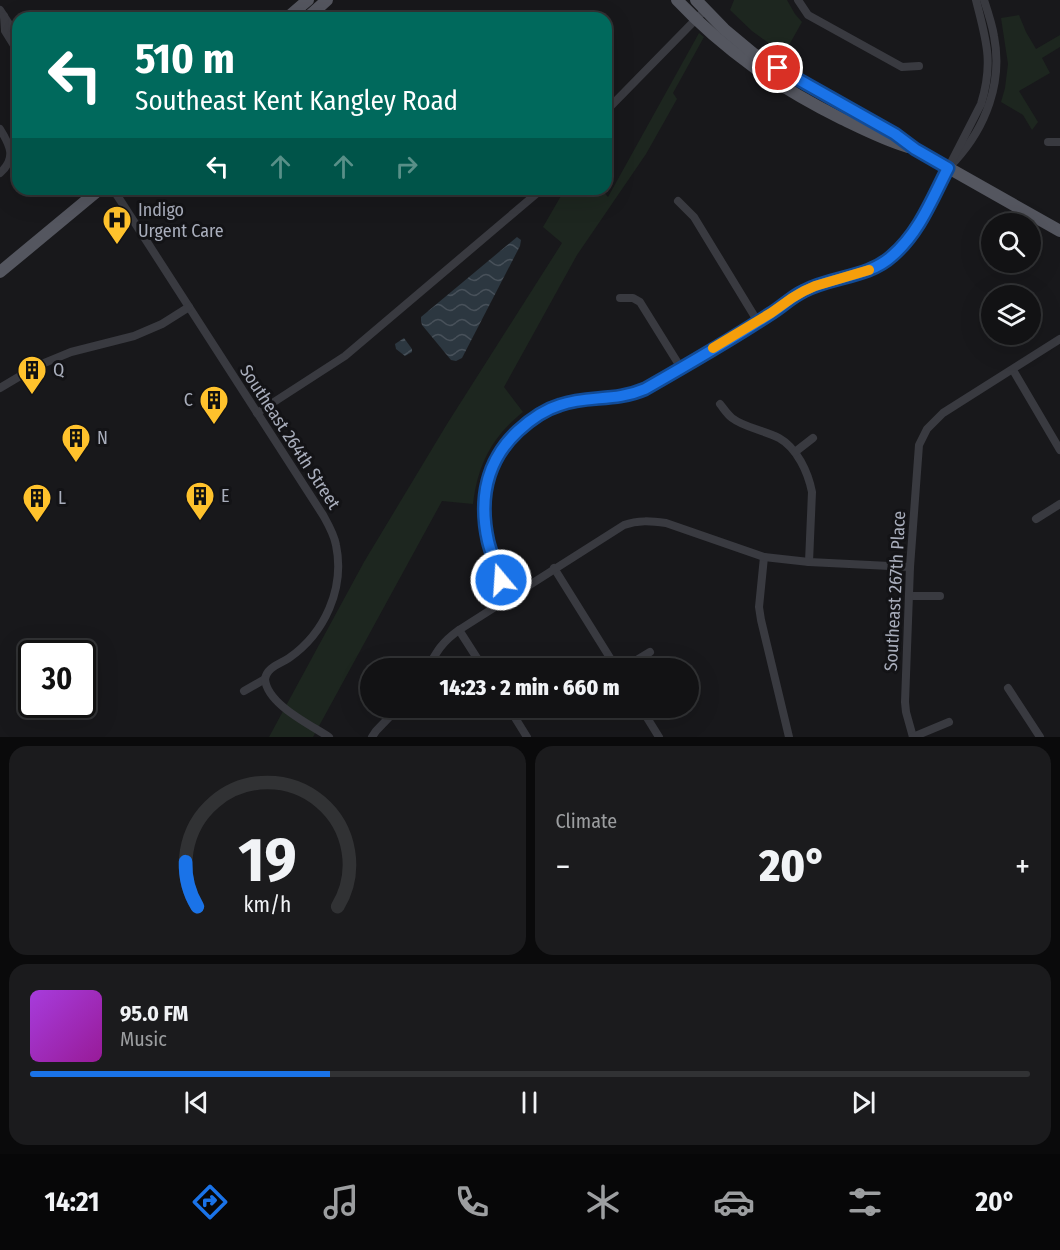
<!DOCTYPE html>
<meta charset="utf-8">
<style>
:root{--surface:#121214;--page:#1b1b1d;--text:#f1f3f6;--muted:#9c9ea0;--line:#313234;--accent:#1a73e8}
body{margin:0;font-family:"Fira Sans Condensed",sans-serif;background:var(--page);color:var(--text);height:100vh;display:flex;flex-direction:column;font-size:22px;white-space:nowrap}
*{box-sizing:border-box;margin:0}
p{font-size:20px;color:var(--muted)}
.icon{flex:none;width:33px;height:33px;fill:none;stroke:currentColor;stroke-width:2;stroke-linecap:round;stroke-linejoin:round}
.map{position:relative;height:737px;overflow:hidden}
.side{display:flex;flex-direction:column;gap:9px;padding:9px;background:#0a0a0b;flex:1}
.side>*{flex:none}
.top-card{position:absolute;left:12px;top:12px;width:600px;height:183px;border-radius:18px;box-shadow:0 6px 24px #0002,0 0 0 2px var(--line);background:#00695c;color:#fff;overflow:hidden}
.fabs{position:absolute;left:981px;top:213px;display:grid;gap:12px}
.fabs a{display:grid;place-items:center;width:60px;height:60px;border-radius:50%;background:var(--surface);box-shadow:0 6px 24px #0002,0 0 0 2px var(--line);font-size:30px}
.speed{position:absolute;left:18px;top:640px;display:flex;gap:12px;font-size:30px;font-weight:700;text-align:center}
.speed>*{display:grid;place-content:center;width:78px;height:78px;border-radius:50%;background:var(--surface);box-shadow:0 6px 24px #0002,0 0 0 2px var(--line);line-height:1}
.speed .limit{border:3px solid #111;border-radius:9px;background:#fff;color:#111}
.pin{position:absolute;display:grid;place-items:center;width:51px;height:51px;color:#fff;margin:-26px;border:3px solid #fff;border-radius:50%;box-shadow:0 2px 6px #0007}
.me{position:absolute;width:66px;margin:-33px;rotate:342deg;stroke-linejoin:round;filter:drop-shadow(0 0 4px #0008)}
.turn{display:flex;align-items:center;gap:21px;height:126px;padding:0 24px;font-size:27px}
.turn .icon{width:78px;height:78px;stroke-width:2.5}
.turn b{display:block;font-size:42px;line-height:51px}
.lanes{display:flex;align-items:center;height:57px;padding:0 24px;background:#0003;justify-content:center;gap:30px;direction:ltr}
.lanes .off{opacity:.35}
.big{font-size:45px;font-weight:800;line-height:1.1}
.side .tile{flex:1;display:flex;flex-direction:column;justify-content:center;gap:9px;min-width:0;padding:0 21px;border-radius:18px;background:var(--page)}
.side .dial{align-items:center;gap:0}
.dial svg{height:156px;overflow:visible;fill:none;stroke:var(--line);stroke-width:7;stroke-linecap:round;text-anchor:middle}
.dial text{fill:var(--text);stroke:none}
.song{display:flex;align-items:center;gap:18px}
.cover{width:72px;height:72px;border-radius:9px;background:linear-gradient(135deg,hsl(280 70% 55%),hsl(300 70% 35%))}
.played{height:6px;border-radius:3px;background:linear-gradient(90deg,var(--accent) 30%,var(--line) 30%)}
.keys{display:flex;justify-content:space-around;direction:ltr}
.heat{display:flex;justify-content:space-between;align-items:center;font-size:33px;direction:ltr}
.side .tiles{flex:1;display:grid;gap:9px;grid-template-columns:1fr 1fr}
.tile:last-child{grid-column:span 2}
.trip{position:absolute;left:360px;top:658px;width:339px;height:60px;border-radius:30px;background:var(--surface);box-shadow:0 6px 24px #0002,0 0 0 2px var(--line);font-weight:800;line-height:60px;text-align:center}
.dock{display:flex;height:96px;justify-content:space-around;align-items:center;background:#070708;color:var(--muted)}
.dock .icon{width:42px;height:42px}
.dock .on{color:var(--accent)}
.dock b{font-size:27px;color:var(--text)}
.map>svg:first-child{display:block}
</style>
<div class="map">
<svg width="1060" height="737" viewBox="0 0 1060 737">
<defs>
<pattern id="water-waves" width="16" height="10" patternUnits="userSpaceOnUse" patternTransform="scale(1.5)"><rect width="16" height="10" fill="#2c3740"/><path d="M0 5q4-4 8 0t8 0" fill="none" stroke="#48515a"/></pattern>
</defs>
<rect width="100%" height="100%" fill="#18181b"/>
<g fill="#1d261f">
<polygon points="734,0 787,0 795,14 802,22 784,54 752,31 730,10"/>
<polygon points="1019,15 1026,32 1036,49 1060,35 1060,47 1042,58 1050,73 1019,91 1038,122 1032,130 1023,115 1001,102 1005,88 1008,64 1001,18"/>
<path d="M699 33 704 37 673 93 677 99 646 154 577 255 504 387 523 412C492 437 478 464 473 504L442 501 313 737H269L364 562 447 424 562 243 543 227 565 189H601L608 197Z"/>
</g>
<g fill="url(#water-waves)">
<polygon points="517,237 521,240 520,246 462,358 456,361 451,360 422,325 421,321 421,317"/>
<polygon points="404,338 412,349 412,352 405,356 396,349 395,344"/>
</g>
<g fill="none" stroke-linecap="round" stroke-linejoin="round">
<g stroke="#393a40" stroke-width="8">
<polyline points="798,0 808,15 902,67 919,66"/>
<polyline points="0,10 18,38"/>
<polyline points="4,16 5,31 18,52"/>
<polyline points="606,111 705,10"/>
<path d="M0 129C10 145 17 158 0 173"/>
<polyline points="1048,142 1060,142"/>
<path d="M955 161C986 127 1003 82 994 36 992 24 988 12 984 0"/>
<path d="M113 189 323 515C328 524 334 534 336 545 345 588 325 633 289 658 280 664 267 667 265 679L244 691"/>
<polyline points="678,201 694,217 758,322"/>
<polyline points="620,298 633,298 640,302 681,368"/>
<polyline points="1013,370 1060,450"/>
<polyline points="0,388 37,366 71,352 134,336 162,324 189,307"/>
<path d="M720 404C724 409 727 414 732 418 745 428 764 430 779 438 797 448 808 472 812 492L809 562"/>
<polyline points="257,413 345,356 542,189"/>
<polyline points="795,452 813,438"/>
<polyline points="1036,519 1060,504"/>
<polyline points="764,557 759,607 761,620 789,737"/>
<polyline points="554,568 617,669"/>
<polyline points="909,596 940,596"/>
<path d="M507 599C488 540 463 483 517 432 530 420 543 410 559 405 583 397 609 402 632 394 636 393 641 390 645 389L771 313 792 298 804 291 815 286 869 270 882 264 892 257 902 247 918 227 981 104C994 62 986 40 976 0"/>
<polyline points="459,630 484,669"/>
<path d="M427 669C437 651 442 642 459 630L624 525C638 520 651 521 666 523L764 557 809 562 910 567"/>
<polyline points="622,669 650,652"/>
<path d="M265 679C267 704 309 724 329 737"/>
<polyline points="1008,688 1040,737"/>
<polyline points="509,708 527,737"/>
<polyline points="641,708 659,737"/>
<polyline points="372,737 376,731 398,708"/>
<polyline points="913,737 906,712 905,702 910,567 919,445 927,429 943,413 1060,339"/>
<polyline points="913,737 949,722"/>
</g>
<g stroke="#54565f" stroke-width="12">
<path d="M677 0C725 51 778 87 840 118 863 129 884 140 908 147"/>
<polyline points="696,0 724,29 754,54 895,134 915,149 1060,231"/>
<polyline points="287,18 308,0"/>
<polyline points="307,18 327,0"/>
<polyline points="0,272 100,189"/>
</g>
</g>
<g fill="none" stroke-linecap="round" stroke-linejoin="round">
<g stroke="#114b97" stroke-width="15">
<path id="route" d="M501 580C497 567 491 554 488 541 479 500 486 461 518 431 530 420 543 410 560 405 588 395 615 402 645 389 687 365 729 341 770 314 782 307 791 297 804 291 832 276 868 278 892 256 919 233 932 199 948 168L915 149 895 134 778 68"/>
</g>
<use href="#route" stroke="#1a73e8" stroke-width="10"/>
<polyline stroke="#f59e0b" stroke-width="10" points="713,348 771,313 792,298 804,291 815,286 869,270"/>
</g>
<defs>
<g id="hospital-pin" transform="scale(1.5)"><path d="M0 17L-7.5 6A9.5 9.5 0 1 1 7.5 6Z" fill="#ffc22c" stroke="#131316"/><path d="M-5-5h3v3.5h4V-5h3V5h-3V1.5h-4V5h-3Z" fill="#111"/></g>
<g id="building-pin" transform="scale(1.5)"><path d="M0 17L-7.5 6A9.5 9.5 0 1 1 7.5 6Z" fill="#ffc22c" stroke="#131316"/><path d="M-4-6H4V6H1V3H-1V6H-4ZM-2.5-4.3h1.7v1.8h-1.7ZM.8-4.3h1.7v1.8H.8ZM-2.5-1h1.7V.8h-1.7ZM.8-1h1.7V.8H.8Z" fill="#111"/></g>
</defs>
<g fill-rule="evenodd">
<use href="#hospital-pin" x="117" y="220"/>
<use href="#building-pin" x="32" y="370"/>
<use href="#building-pin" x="214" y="400"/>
<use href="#building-pin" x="76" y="438"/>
<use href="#building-pin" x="200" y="496"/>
<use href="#building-pin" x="37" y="498"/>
</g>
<g text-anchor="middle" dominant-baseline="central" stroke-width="6" stroke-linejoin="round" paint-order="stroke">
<g font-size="18" fill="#a9aebc" stroke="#131316" text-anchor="start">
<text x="138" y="210">Indigo<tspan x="138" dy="21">Urgent Care</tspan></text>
<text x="53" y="370">Q</text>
<text x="193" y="400" text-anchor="end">C</text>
<text x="97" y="438">N</text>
<text x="221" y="496">E</text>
<text x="58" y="498">L</text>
</g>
<g font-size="18" fill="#a9aebc" stroke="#131316">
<text transform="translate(290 437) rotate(57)">Southeast 264th Street</text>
<text transform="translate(895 591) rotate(-87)">Southeast 267th Place</text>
</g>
</g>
</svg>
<div class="fabs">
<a><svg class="icon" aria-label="search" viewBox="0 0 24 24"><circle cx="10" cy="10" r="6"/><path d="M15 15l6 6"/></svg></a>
<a><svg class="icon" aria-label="layers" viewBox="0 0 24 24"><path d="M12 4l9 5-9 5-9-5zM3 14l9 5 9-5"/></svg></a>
</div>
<div class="speed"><div class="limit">30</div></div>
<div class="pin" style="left:778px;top:68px;background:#d93025"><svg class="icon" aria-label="arrive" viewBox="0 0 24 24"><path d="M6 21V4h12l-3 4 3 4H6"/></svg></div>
<svg class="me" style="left:501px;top:580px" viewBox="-20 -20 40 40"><circle r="17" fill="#1a73e8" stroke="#fff" stroke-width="3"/><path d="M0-11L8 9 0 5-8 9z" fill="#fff"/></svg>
<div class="trip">14:23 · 2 min · 660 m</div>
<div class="top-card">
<div class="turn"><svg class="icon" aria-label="left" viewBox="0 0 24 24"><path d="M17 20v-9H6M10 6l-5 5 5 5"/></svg><div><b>510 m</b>Southeast Kent Kangley Road</div></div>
<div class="lanes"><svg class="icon" aria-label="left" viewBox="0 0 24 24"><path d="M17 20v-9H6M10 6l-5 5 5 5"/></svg><svg class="icon off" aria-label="ahead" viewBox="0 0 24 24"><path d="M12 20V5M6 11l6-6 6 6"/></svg><svg class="icon off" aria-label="ahead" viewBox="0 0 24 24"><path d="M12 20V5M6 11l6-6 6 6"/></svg><svg class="icon off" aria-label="right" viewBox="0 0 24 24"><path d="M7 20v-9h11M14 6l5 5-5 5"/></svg></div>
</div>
</div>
<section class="side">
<div class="tiles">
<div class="tile dial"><svg viewBox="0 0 100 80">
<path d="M14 69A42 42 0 1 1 86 69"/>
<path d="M14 69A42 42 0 0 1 8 46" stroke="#1a73e8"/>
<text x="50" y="56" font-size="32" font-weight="700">19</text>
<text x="50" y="72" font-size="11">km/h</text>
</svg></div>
<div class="tile"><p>Climate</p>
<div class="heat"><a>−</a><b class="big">20°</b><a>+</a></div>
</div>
<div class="tile">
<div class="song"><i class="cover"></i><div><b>95.0 FM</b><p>Music</p></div></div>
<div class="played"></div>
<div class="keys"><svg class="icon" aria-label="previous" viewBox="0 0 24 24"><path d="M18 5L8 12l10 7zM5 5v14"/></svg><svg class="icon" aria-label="pause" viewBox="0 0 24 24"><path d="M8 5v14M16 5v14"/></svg><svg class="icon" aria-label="next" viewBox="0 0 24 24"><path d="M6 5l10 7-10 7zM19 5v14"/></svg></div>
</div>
</div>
</section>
<nav class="dock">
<b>14:21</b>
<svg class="icon on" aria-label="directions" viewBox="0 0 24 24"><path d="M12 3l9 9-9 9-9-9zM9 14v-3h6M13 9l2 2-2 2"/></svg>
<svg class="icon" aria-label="music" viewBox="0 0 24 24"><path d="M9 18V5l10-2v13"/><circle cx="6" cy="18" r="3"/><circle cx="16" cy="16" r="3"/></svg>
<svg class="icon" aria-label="phone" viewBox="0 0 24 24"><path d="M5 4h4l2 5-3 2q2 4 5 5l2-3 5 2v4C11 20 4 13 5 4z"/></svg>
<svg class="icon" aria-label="climate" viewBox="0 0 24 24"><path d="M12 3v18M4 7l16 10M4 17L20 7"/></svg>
<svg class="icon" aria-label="car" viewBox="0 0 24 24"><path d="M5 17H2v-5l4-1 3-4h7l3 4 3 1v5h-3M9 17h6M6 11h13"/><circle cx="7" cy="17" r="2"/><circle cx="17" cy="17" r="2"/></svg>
<svg class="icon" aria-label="filters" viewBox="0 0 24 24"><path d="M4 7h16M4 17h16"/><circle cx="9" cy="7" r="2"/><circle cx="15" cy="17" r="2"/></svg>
<b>20°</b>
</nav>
